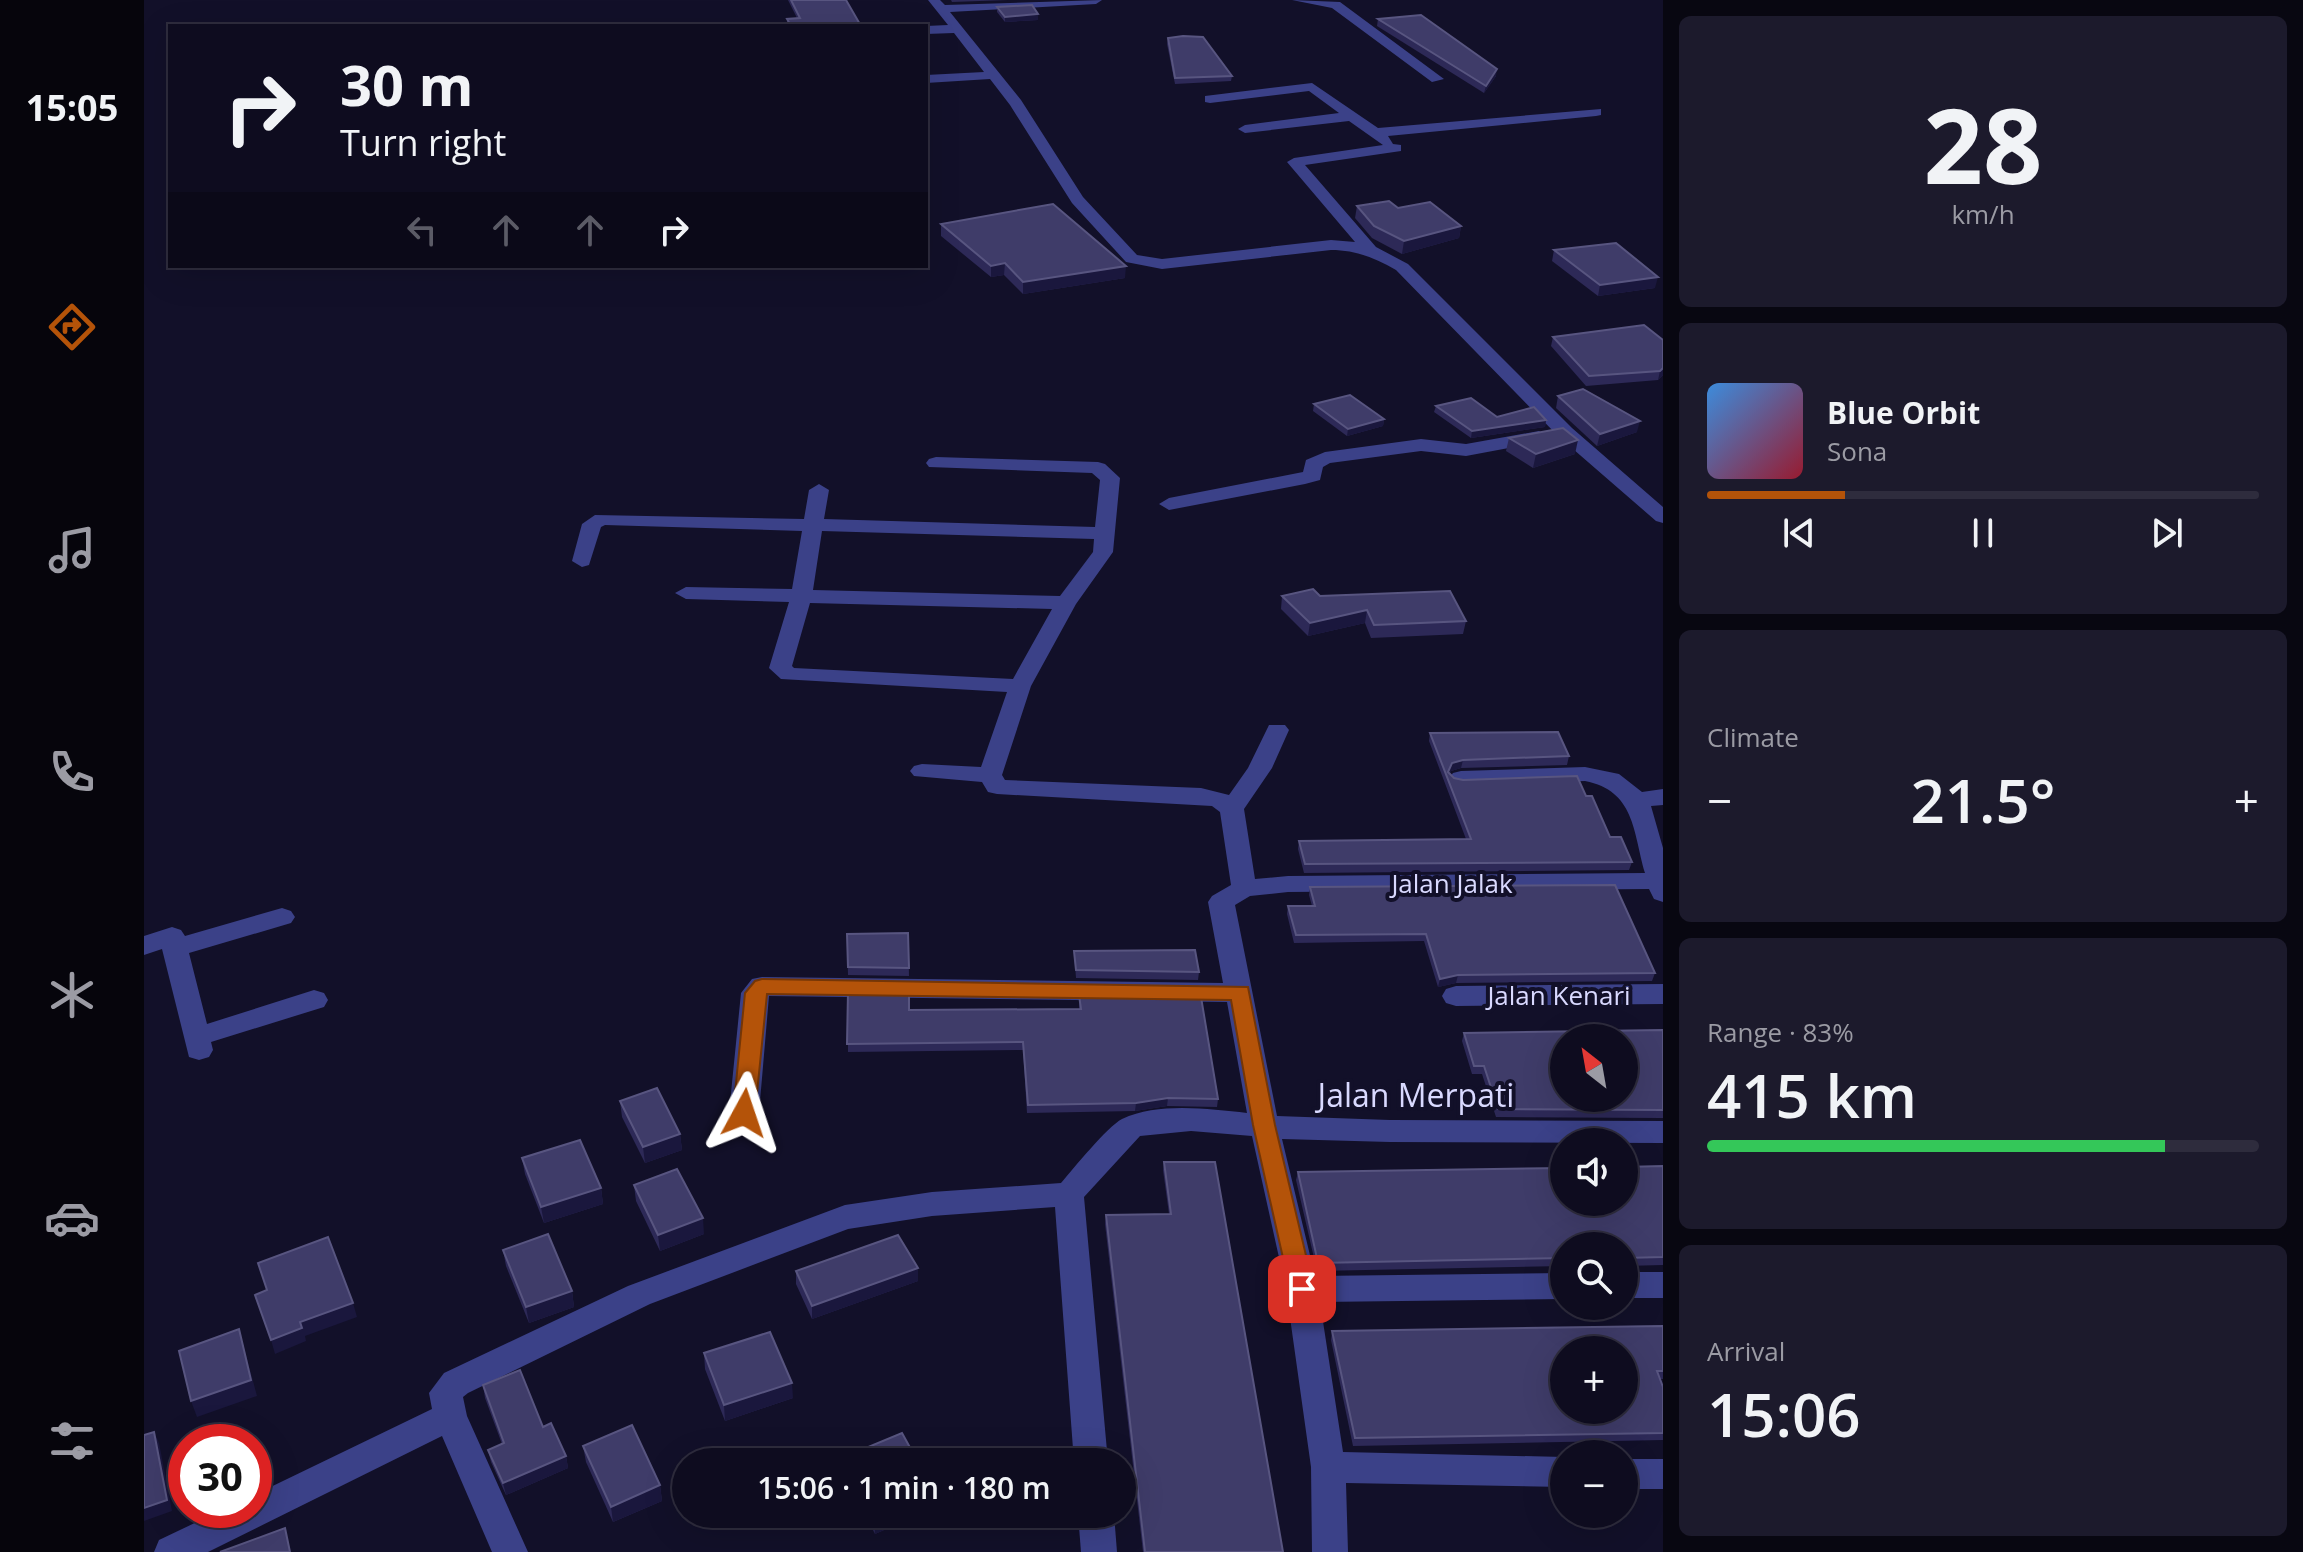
<!DOCTYPE html>
<meta charset="utf-8">
<style>
:root{--surface:#0e0c1f;--page:#1c1a2c;--text:#f1f3f6;--muted:#9b9ba4;--line:#2e2c3d;--accent:#b45309}
body{margin:0;font-family:"Open Sans",sans-serif;background:var(--page);color:var(--text);height:100vh;display:flex;flex-direction:column;font-size:30px;white-space:nowrap}
*{box-sizing:border-box;margin:0}
p{font-size:26px;color:var(--muted)}
.icon{flex:none;width:44px;height:44px;fill:none;stroke:currentColor;stroke-width:2;stroke-linecap:round;stroke-linejoin:round}
.map{position:relative;flex:1;overflow:hidden}
.side{display:flex;flex-direction:column;gap:16px;padding:16px;background:#080711;width:640px}
.side>*{flex:none}
.top-card{position:absolute;left:24px;top:24px;width:760px;height:244px;border-radius:0px;box-shadow:0 8px 32px #0002,0 0 0 2px var(--line);background:#0e0c1f;color:var(--text);overflow:hidden}
.needle{width:52px;rotate:329deg}
.fabs{position:absolute;left:1406px;top:1024px;display:grid;gap:16px}
.fabs a{display:grid;place-items:center;width:88px;height:88px;border-radius:50%;background:var(--surface);box-shadow:0 8px 32px #0002,0 0 0 2px var(--line);font-size:40px}
.speed{position:absolute;left:24px;top:1424px;display:flex;gap:16px;font-size:40px;font-weight:700;text-align:center}
.speed>*{display:grid;place-content:center;width:104px;height:104px;border-radius:50%;background:var(--surface);box-shadow:0 8px 32px #0002,0 0 0 2px var(--line);line-height:1}
.speed .limit{border:12px solid #d22;background:#fff;color:#111}
.pin{position:absolute;display:grid;place-items:center;width:68px;height:68px;color:#fff;margin:-34px;border-radius:16px;box-shadow:0 4px 12px #0006}
.me{position:absolute;width:88px;margin:-44px;rotate:5deg;stroke-linejoin:round;filter:drop-shadow(0 0 6px #0008)}
.turn{display:flex;align-items:center;gap:28px;height:168px;padding:0 40px;font-size:36px}
.turn .icon{width:104px;height:104px;stroke-width:2.5}
.turn b{display:block;font-size:56px;line-height:68px}
.lanes{display:flex;align-items:center;height:76px;padding:0 40px;background:#0003;justify-content:center;gap:40px;direction:ltr}
.lanes .off{opacity:.35}
.big{font-size:60px;font-weight:600;line-height:1.1}
.side .widget{flex:1;display:flex;flex-direction:column;justify-content:center;gap:12px;min-width:0;padding:0 28px;border-radius:12px;background:var(--page)}
.side .dial{align-items:center;gap:0}
.dial b{font-size:104px;line-height:1}
.song{display:flex;align-items:center;gap:24px}
.cover{width:96px;height:96px;border-radius:12px;background:linear-gradient(135deg,hsl(210 70% 55%),hsl(350 70% 35%))}
.played{height:8px;border-radius:4px;background:linear-gradient(90deg,var(--accent) 25%,var(--line) 25%)}
.keys{display:flex;justify-content:space-around;direction:ltr}
.heat{display:flex;justify-content:space-between;align-items:center;font-size:44px;direction:ltr}
.charge{height:12px;border-radius:6px;background:linear-gradient(90deg,#34c759 83%,var(--line) 0)}
.trip{position:absolute;left:528px;top:1448px;width:464px;height:80px;border-radius:40px;background:var(--surface);box-shadow:0 8px 32px #0002,0 0 0 2px var(--line);font-weight:600;line-height:80px;text-align:center}
main{display:flex;flex:1;min-height:0}
.tabs{display:flex;flex-direction:column;width:144px;justify-content:space-around;align-items:center;background:#06050c;color:var(--muted)}
.tabs .icon{width:56px;height:56px}
.tabs .current{color:var(--accent)}
.tabs b{font-size:36px;color:var(--text)}
.map>svg:first-child{display:block}
</style>
<main>
<nav class="tabs">
<b>15:05</b>
<svg class="icon current" aria-label="directions" viewBox="0 0 24 24"><path d="M12 3l9 9-9 9-9-9zM9 14v-3h6M13 9l2 2-2 2"/></svg>
<svg class="icon" aria-label="music" viewBox="0 0 24 24"><path d="M9 18V5l10-2v13"/><circle cx="6" cy="18" r="3"/><circle cx="16" cy="16" r="3"/></svg>
<svg class="icon" aria-label="phone" viewBox="0 0 24 24"><path d="M5 4h4l2 5-3 2q2 4 5 5l2-3 5 2v4C11 20 4 13 5 4z"/></svg>
<svg class="icon" aria-label="climate" viewBox="0 0 24 24"><path d="M12 3v18M4 7l16 10M4 17L20 7"/></svg>
<svg class="icon" aria-label="car" viewBox="0 0 24 24"><path d="M5 17H2v-5l4-1 3-4h7l3 4 3 1v5h-3M9 17h6M6 11h13"/><circle cx="7" cy="17" r="2"/><circle cx="17" cy="17" r="2"/></svg>
<svg class="icon" aria-label="filters" viewBox="0 0 24 24"><path d="M4 7h16M4 17h16"/><circle cx="9" cy="7" r="2"/><circle cx="15" cy="17" r="2"/></svg>
</nav>
<div class="map">
<svg width="1519" height="1552" viewBox="0 0 1519 1552">
<rect width="100%" height="100%" fill="#121029"/>
<g fill="none" stroke-linecap="round" stroke-linejoin="round">
<g fill="#3b4188" fill-rule="evenodd">
<path d="M784 0H796L801 5 958 0 952 4 806 12 877 100 939 197 993 255 1018 259 1187 240 1211 242 1143 162 1150 158 1239 145 1205 121 1101 133 1094 129 1101 125 1195 113 1165 91 1066 103 1061 102V96L1168 83 1234 128 1457 109V115L1452 116 1244 136 1249 144 1257 145V151L1161 165 1232 247 1264 264 1428 428 1519 507V523L1512 521 1414 436 1252 270C1231 258 1212 250 1187 250L1018 269 982 262 928 203 866 105 846 79 782 83V75L840 72 810 33 782 34V26L804 25Z"/>
<polygon points="1148,0 1196,2 1300,79 1288,82 1188,8"/>
<polygon points="1395,431 1404,437 1402,441 1322,456 1277,451 1186,463 1179,467 1176,480 1161,484 1025,510 1015,504 1025,498 1159,472 1162,460 1181,452 1277,439 1322,444"/>
<path d="M792 457 954 462 961 464 976 478 969 552 932 604 887 686 858 775 861 780 1057 788 1085 795 1104 768 1125 725H1141L1145 730 1128 768 1100 809 1111 879 1144 876 1501 873C1489 831 1491 791 1441 781L1317 785 1309 783 1305 778 1309 773 1317 771 1441 767 1475 774 1498 792 1519 789V805L1507 806 1519 848V902L1510 899 1505 889 1144 892 1106 896 1091 905 1133 1116 1246 1120 1519 1121V1143L1246 1142 1138 1139 1171 1276 1420 1273V1299L1176 1302 1199 1452 1420 1457V1487L1202 1483 1204 1552H1168L1167 1467 1142 1289 1108 1136 1047 1131 996 1136 940 1197 964 1462H930L911 1207 788 1216 704 1229 506 1304 324 1393 319 1397 323 1416 384 1552H348L298 1436 64 1552H10L15 1540 78 1510H110V1495L288 1409 285 1393 300 1373 484 1286 701 1205 788 1192 917 1183C930 1168 963 1127 978 1119 1015 1102 1064 1109 1103 1113L1083 1002 625 996 615 1113 610 1121 600 1124 590 1121 585 1113 597 993 608 979 618 977 1079 983 1064 902 1068 896 1087 885 1076 812 1068 806 853 794 844 792 838 782 770 776 766 771 770 766 778 764 837 767 863 692 637 679 625 668 645 602 542 599 531 593 542 587 648 589 658 531 461 525 457 527 445 565 438 567 428 561 438 524 451 515 660 519 665 490 675 484 685 490 680 519 951 527 956 480 948 473 785 467 782 463 785 459ZM678 531 950 539 949 552 916 596 669 590ZM666 603 908 609 869 679 650 668 648 666Z"/>
<polygon points="138,908 147,911 151,917 147,923 45,953 63,1024 170,990 180,993 184,1000 180,1007 67,1042 69,1050 65,1057 55,1060 45,1057 18,949 0,955 0,936 28,927 37,930 41,936"/>
<polygon points="1519,984 1519,1004 1312,1006 1302,1003 1298,996 1302,989 1312,986"/>
<rect x="1480" y="1272" width="39" height="26"/>
<rect x="1480" y="1459" width="39" height="30"/>
<polygon points="934,1514 970,1514 973,1552 937,1552"/>
</g>
</g>
<g fill="#2d2957">
<polygon points="644,0 702,0 717,26 643,26 643,19 653,18"/>
<polygon points="807,0 864,0 808,2"/>
<polygon points="853,7 894,14 894,20 861,22 853,12"/>
<polygon points="1234,19 1352,76 1340,93 1233,26"/>
<polygon points="1024,38 1088,76 1087,81 1031,84 1023,44"/>
<polygon points="1213,206 1254,208 1317,226 1315,238 1258,254 1228,238 1211,218"/>
<polygon points="797,224 981,278 879,294 860,275 847,277 797,236"/>
<polygon points="1410,250 1511,288 1454,296 1408,261"/>
<polygon points="1409,337 1519,340 1519,375 1514,380 1442,386 1407,346"/>
<polygon points="1414,396 1493,432 1453,446 1412,408"/>
<polygon points="1170,404 1240,419 1239,426 1203,436 1169,411"/>
<polygon points="1292,406 1353,417 1402,420 1401,427 1327,438 1290,412"/>
<polygon points="1365,438 1431,454 1389,468 1362,451"/>
<polygon points="1138,596 1176,596 1322,621 1319,634 1227,638 1221,623 1164,636 1137,609"/>
<polygon points="1286,733 1425,756 1423,765 1317,768 1307,771 1306,773 1310,778 1319,780 1442,796 1466,837 1488,862 1485,870 1160,873 1154,849 1155,841 1322,839 1285,741"/>
<polygon points="1166,887 1511,973 1508,981 1312,983 1294,987 1280,941 1150,943 1143,914 1144,906 1168,906 1165,895"/>
<polygon points="764,933 765,976 704,975 703,934"/>
<polygon points="930,951 1055,972 1054,980 932,978"/>
<polygon points="704,992 765,1010 935,1009 935,995 1074,1099 1073,1107 1023,1106 991,1111 883,1113 879,1050 704,1052"/>
<polygon points="1519,1030 1519,1118 1352,1117 1338,1074 1328,1074 1318,1041 1320,1033"/>
<polygon points="476,1101 536,1134 538,1150 501,1163 478,1117"/>
<polygon points="378,1158 457,1188 459,1204 400,1223 381,1174"/>
<polygon points="1020,1162 1139,1552 999,1552 961,1224 962,1215 1025,1214 1019,1170"/>
<polygon points="1519,1166 1519,1265 1480,1266 1480,1246 1420,1246 1420,1266 1173,1271 1152,1180 1154,1172"/>
<polygon points="490,1185 560,1234 516,1251 492,1201"/>
<polygon points="359,1250 428,1291 430,1307 385,1323 362,1266"/>
<polygon points="774,1268 774,1281 668,1319 652,1284 652,1271"/>
<polygon points="1519,1326 1519,1379 1516,1379 1519,1387 1519,1440 1209,1446 1187,1340 1188,1331"/>
<polygon points="560,1353 649,1398 581,1421 561,1369"/>
<polygon points="339,1385 399,1427 422,1456 424,1468 362,1495 347,1462 344,1450 358,1444 341,1398"/>
<polygon points="439,1446 516,1485 518,1501 469,1522 442,1462"/>
<polygon points="721,1514 776,1514 731,1534"/>
</g>
<g fill="#1a173d">
<polygon points="894,14 894,20 861,22 861,17"/>
<polygon points="1353,69 1352,76 1340,93 1342,86"/>
<polygon points="1317,226 1315,238 1258,254 1260,241"/>
<polygon points="861,263 860,275 847,277 847,266"/>
<polygon points="982,266 981,278 879,294 879,282"/>
<polygon points="1514,277 1511,288 1454,296 1456,285"/>
<polygon points="1519,368 1519,375 1514,380 1516,371"/>
<polygon points="1240,419 1239,426 1203,436 1204,429"/>
<polygon points="1402,420 1401,427 1327,438 1328,431"/>
<polygon points="1496,421 1493,432 1453,446 1456,434"/>
<polygon points="1434,440 1431,454 1389,468 1392,454"/>
<polygon points="1223,610 1221,623 1164,636 1166,623"/>
<polygon points="1319,760 1317,768 1307,771 1303,780 1304,772 1308,763"/>
<polygon points="1314,975 1312,983 1294,987 1296,979"/>
<polygon points="1024,1098 1023,1106 991,1111 992,1103"/>
<polygon points="536,1134 538,1150 501,1163 499,1147"/>
<polygon points="457,1188 459,1204 400,1223 397,1207"/>
<polygon points="559,1218 560,1234 516,1251 514,1235"/>
<polygon points="774,1268 774,1281 668,1319 668,1306"/>
<polygon points="428,1291 430,1307 385,1323 382,1307"/>
<polygon points="209,1303 213,1317 161,1336 162,1341 131,1354 127,1340 156,1322"/>
<polygon points="95,1329 113,1396 53,1417 47,1401"/>
<polygon points="648,1383 649,1398 581,1421 580,1405"/>
<polygon points="10,1432 15,1443 28,1511 0,1521 0,1508"/>
<polygon points="422,1456 424,1468 362,1495 359,1483"/>
<polygon points="516,1485 518,1501 469,1522 467,1507"/>
<polygon points="739,1514 776,1514 731,1534 730,1518"/>
</g>
<g fill="#3f3c69" stroke="#585580" stroke-width="2" fill-rule="evenodd">
<polygon points="647,0 702,0 717,26 647,26 643,19 656,18"/>
<polygon points="888,5 894,14 861,17 853,7"/>
<polygon points="1277,15 1353,69 1342,86 1234,19"/>
<polygon points="1039,36 1059,37 1088,76 1031,78 1024,38"/>
<polygon points="1245,201 1254,208 1286,202 1317,226 1260,241 1230,226 1213,206"/>
<polygon points="909,204 982,266 879,282 861,263 847,266 797,224"/>
<polygon points="1472,243 1514,277 1456,285 1410,250"/>
<polygon points="1500,325 1519,340 1519,368 1516,371 1445,376 1409,337"/>
<polygon points="1439,389 1496,421 1456,434 1414,396"/>
<polygon points="1206,395 1240,419 1204,429 1170,404"/>
<polygon points="1327,398 1353,417 1390,407 1402,420 1328,431 1292,406"/>
<polygon points="1419,428 1434,440 1392,454 1365,438"/>
<polygon points="1169,589 1176,596 1306,591 1322,621 1230,625 1223,610 1166,623 1138,596"/>
<polygon points="1414,732 1425,756 1319,760 1308,763 1304,772 1310,778 1319,780 1433,776 1442,796 1448,796 1466,837 1477,837 1488,862 1161,864 1155,841 1327,839 1286,733"/>
<polygon points="1471,885 1511,973 1314,975 1296,979 1282,934 1152,935 1144,906 1171,906 1166,887"/>
<polygon points="764,933 765,968 704,967 703,934"/>
<polygon points="1051,950 1055,972 932,970 930,951"/>
<polygon points="704,992 765,993 765,1010 937,1009 935,995 1057,997 1074,1099 1024,1098 992,1103 884,1105 879,1042 703,1044"/>
<path d="M1519 1030V1110L1354 1109 1340 1066H1330L1320 1033ZM1420 1038H1480V1098H1420Z"/>
<polygon points="513,1088 536,1134 499,1147 476,1101"/>
<polygon points="436,1140 457,1188 397,1207 378,1158"/>
<polygon points="1020,1162 1071,1162 1139,1552 1001,1552 962,1215 1027,1214"/>
<polygon points="1519,1166 1519,1257 1480,1258 1480,1246 1420,1246 1420,1258 1174,1263 1154,1172 1420,1168 1420,1202 1480,1202 1480,1167"/>
<polygon points="533,1169 559,1218 514,1235 490,1185"/>
<polygon points="404,1234 428,1291 382,1307 359,1250"/>
<polygon points="754,1235 774,1268 668,1306 652,1271"/>
<polygon points="184,1237 209,1303 156,1322 158,1328 127,1340 111,1295 123,1290 114,1263"/>
<path d="M1519 1326V1371H1513L1519 1387V1433L1211 1438 1188 1331ZM1420 1350H1480V1410H1420Z"/>
<polygon points="95,1329 107,1380 47,1401 35,1351"/>
<polygon points="626,1332 648,1383 580,1405 560,1353"/>
<polygon points="376,1370 399,1427 407,1423 422,1456 359,1483 344,1450 360,1443 339,1385"/>
<polygon points="488,1425 516,1485 467,1507 439,1446"/>
<polygon points="10,1432 23,1500 0,1508 0,1435"/>
<polygon points="758,1433 774,1462 702,1462 700,1457"/>
<polygon points="728,1514 739,1514 730,1518"/>
<polygon points="141,1528 146,1552 76,1552"/>
</g>
<polygon fill="#b45309" stroke="#753606" stroke-width="2" points="618,979 1104,987 1131,1125 1170,1289 1167,1296 1158,1299 1149,1296 1146,1289 1109,1125 1087,1000 623,994 611,1113 608,1119 600,1122 592,1119 589,1113 601,993 611,981"/>
<g text-anchor="middle" dominant-baseline="central" stroke-width="8" stroke-linejoin="round" paint-order="stroke">
<g font-size="26" fill="#d9d9ff" stroke="#121029">
<text x="1308" y="883">Jalan Jalak</text>
<text x="1415" y="995">Jalan Kenari</text>
</g>
<g font-size="32" fill="#d9d9ff" stroke="#121029">
<text x="1272" y="1094">Jalan Merpati</text>
</g>
</g>
</svg>
<div class="fabs">
<a><svg class="needle" viewBox="-14 -14 28 28"><path d="M0-13l5 13h-10z" fill="#e53935"/><path d="M0 13l5-13h-10z" fill="#9b9ba4"/></svg></a>
<a><svg class="icon" aria-label="sound" viewBox="0 0 24 24"><path d="M4 9h4l5-4v14l-5-4H4zM17 9q2 3 0 6"/></svg></a>
<a><svg class="icon" aria-label="search" viewBox="0 0 24 24"><circle cx="10" cy="10" r="6"/><path d="M15 15l6 6"/></svg></a>
<a>+</a>
<a>−</a>
</div>
<div class="speed"><div class="limit">30</div></div>
<div class="pin" style="left:1158px;top:1289px;background:#d93025"><svg class="icon" aria-label="arrive" viewBox="0 0 24 24"><path d="M6 21V4h12l-3 4 3 4H6"/></svg></div>
<svg class="me" style="left:600px;top:1113px" viewBox="-20 -20 40 40"><path d="M0-17L14 15 0 8-14 15z" fill="#b45309" stroke="#fff" stroke-width="4"/></svg>
<div class="trip">15:06 · 1 min · 180 m</div>
<div class="top-card">
<div class="turn"><svg class="icon" aria-label="right" viewBox="0 0 24 24"><path d="M7 20v-9h11M14 6l5 5-5 5"/></svg><div><b>30 m</b>Turn right</div></div>
<div class="lanes"><svg class="icon off" aria-label="left" viewBox="0 0 24 24"><path d="M17 20v-9H6M10 6l-5 5 5 5"/></svg><svg class="icon off" aria-label="ahead" viewBox="0 0 24 24"><path d="M12 20V5M6 11l6-6 6 6"/></svg><svg class="icon off" aria-label="ahead" viewBox="0 0 24 24"><path d="M12 20V5M6 11l6-6 6 6"/></svg><svg class="icon" aria-label="right" viewBox="0 0 24 24"><path d="M7 20v-9h11M14 6l5 5-5 5"/></svg></div>
</div>
</div>
<section class="side">
<div class="widget dial"><b>28</b><p>km/h</p></div>
<div class="widget">
<div class="song"><i class="cover"></i><div><b>Blue Orbit</b><p>Sona</p></div></div>
<div class="played"></div>
<div class="keys"><svg class="icon" aria-label="previous" viewBox="0 0 24 24"><path d="M18 5L8 12l10 7zM5 5v14"/></svg><svg class="icon" aria-label="pause" viewBox="0 0 24 24"><path d="M8 5v14M16 5v14"/></svg><svg class="icon" aria-label="next" viewBox="0 0 24 24"><path d="M6 5l10 7-10 7zM19 5v14"/></svg></div>
</div>
<div class="widget"><p>Climate</p>
<div class="heat"><a>−</a><b class="big">21.5°</b><a>+</a></div>
</div>
<div class="widget"><p>Range · 83%</p><b class="big">415 km</b><div class="charge"></div></div>
<div class="widget"><p>Arrival</p><b class="big">15:06</b></div>
</section>
</main>
